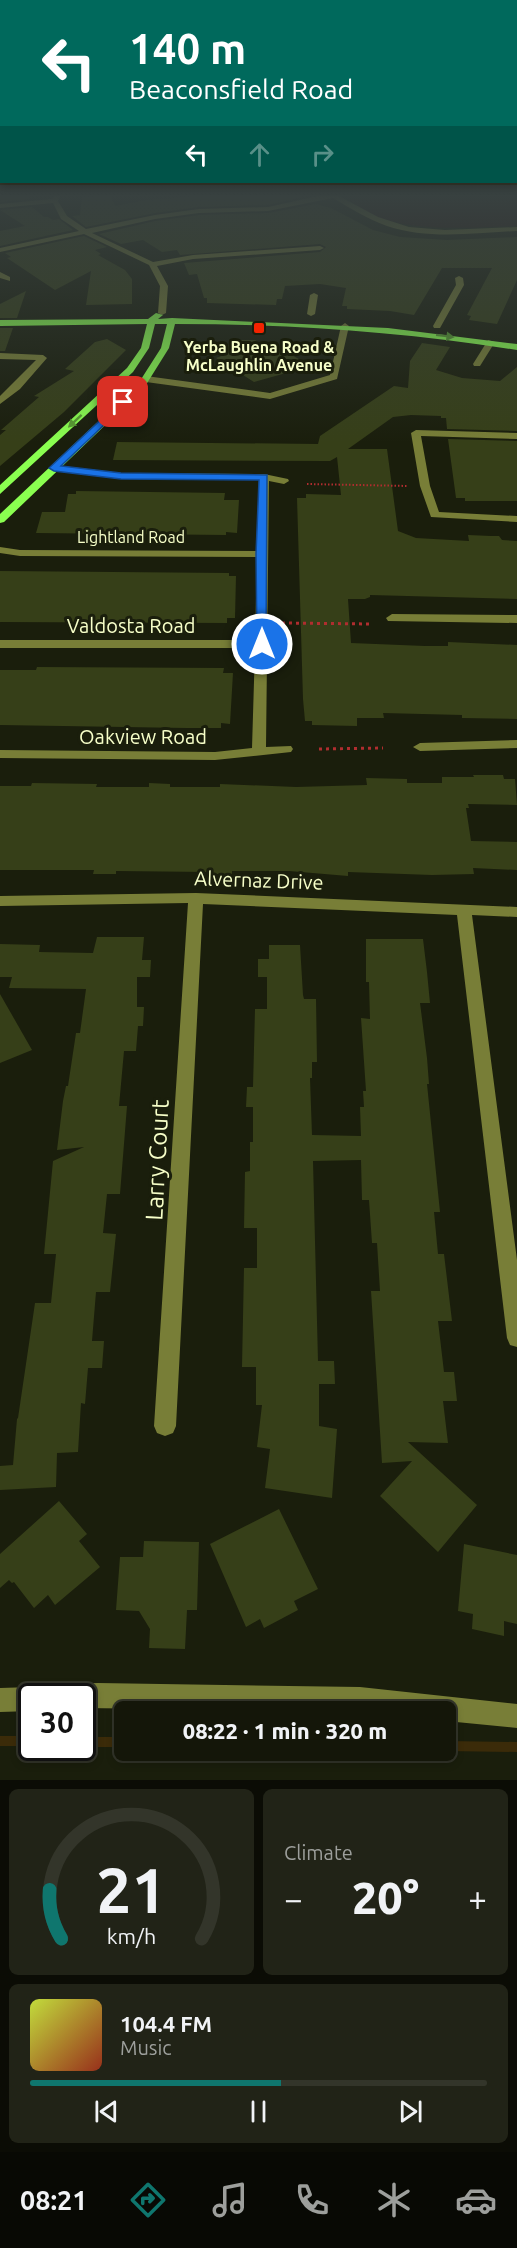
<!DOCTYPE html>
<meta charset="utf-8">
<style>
:root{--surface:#141609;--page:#212317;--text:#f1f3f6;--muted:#9d9f9c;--line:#33352a;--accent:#0f766e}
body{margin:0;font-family:Ubuntu,sans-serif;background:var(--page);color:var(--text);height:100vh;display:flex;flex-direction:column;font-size:22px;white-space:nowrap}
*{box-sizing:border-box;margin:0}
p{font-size:20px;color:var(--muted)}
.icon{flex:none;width:33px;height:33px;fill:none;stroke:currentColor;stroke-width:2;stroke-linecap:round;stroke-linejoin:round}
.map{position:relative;height:1780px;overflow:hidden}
.details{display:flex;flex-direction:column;gap:9px;padding:9px;background:#0b0c05;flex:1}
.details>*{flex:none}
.guide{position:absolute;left:0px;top:0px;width:518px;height:183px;box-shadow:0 3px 9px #0003,0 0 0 2px var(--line);background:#00695c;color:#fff;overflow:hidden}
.speed{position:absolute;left:18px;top:1683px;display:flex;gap:12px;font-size:30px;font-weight:700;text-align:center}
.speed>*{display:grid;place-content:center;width:78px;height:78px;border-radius:50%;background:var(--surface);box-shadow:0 3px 9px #0003,0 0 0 2px var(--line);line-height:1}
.speed .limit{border:3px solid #111;border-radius:9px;background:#fff;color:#111}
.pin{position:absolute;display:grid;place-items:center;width:51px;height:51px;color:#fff;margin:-26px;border-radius:12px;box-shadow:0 3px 9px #0006}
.me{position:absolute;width:66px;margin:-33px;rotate:0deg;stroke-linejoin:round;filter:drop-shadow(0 0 4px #0008)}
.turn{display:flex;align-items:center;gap:21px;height:126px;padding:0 30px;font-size:27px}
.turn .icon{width:78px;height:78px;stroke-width:2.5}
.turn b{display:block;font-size:42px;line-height:51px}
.lanes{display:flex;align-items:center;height:57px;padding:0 30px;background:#0003;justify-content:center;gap:30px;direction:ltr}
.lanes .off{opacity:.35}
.big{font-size:45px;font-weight:800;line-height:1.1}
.details .tile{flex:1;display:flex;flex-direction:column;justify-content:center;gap:9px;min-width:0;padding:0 21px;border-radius:9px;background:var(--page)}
.details .dial{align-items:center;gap:0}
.dial svg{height:156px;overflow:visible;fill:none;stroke:var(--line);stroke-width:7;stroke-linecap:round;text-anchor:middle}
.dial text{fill:var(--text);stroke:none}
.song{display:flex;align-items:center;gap:18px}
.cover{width:72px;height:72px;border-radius:9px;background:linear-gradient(135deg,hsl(70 70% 55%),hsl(10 70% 35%))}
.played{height:6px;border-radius:3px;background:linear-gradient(90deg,var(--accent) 55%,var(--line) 55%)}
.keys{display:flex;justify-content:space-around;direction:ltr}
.heat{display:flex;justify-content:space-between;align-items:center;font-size:33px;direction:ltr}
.details .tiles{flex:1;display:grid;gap:9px;grid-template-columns:1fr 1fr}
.tile:last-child{grid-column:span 2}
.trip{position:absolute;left:114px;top:1701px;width:342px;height:60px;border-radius:9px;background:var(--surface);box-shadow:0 3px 9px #0003,0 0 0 2px var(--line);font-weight:800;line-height:60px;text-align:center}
.tab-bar{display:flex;height:96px;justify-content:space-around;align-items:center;background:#080904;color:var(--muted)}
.tab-bar .icon{width:42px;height:42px}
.tab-bar .selected{color:var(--accent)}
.tab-bar b{font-size:27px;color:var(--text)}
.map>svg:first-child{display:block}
</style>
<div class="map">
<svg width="517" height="1780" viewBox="0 0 517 1780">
<rect width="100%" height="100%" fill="#1a1e0c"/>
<path fill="#280f0f" d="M340 194H517V226C470 227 420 233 375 216 363 211 351 201 340 194Z"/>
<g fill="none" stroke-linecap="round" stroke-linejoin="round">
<g stroke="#3b2b09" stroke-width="10">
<polyline points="0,1741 32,1741"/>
<polyline points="82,1742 124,1742"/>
<polyline points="446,1746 517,1747"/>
</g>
</g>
<g fill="#363f18">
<polygon points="0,194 30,194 29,199 0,202"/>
<polygon points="189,194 297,194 303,197 268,205 199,207 155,213 86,227 72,216 80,215 82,197 110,195 115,206 146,200 189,197"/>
<polygon points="316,204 331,208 373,230 400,237 447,240 517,237 517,280 497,324 469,320 471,316 467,315 492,268 442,268 414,315 390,311 347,309 347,306 342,306 346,288 320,284 285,286 282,299 277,299 276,305 207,303 207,298 204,298 197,274 189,275 184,263 320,252 326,247 320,244 180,255 177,250 162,252 143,240 121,244 99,234 155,221 199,215 268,213"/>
<polygon points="32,207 44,217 48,217 53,220 59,219 73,230 0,246 0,231 25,226 0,210"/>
<polygon points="84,236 107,247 95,250 101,254 98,255 125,270 132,279 132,304 86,305 91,271 55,290 7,258 11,257 5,253"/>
<polygon points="26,291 17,318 0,318 0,304"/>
<polygon points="0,328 13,328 5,351 0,351"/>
<polygon points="107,339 126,350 64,412 0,466 0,435 6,430 1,430 39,397 34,396 74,371 65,369 95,342"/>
<polygon points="242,340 255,340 263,345 271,343 311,366 254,382 216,358 224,355 216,350"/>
<polygon points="422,343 450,347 436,370 462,378 500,381 517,367 517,431 447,429 446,418 441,418 441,416 411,415 393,417 348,449 387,449 398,531 416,538 469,541 468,535 491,536 499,536 502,540 517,541 517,599 370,595 370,597 365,599 348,599 351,643 425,646 448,646 448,642 517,645 517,719 462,718 462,715 383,713 384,718 357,718 357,726 312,725 312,721 305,721 303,699 297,498 306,498 306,494 341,495 337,457 330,461 113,460 117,442 318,444 320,436 394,386 408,388 410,361"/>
<polygon points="448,439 517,441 517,501 465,501 465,498 456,498"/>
<polygon points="76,491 225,493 224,500 239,500 237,533 226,532 226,535 36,533 42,512 65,512 68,494 76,494"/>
<polygon points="0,571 229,573 229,576 236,576 235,618 227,618 227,623 0,622"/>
<polygon points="37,667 224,668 223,673 233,673 230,724 221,723 221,728 186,728 0,725 0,670 36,670"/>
<polygon points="473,775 503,775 504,779 515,779 517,805 468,804 469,808 466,808 471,841 517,842 517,870 473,868 474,874 432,875 348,872 348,876 289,871 232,871 232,874 209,874 209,872 116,871 116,874 93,874 94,870 0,870 0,786 31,786 32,783 97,784 96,787 149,787 149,783 170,784 170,787 220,787 220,784 296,787 367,785 366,778 407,779 407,783 442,783 442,777 474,777"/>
<polygon points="97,937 144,937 142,960 151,960 150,977 137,977 137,1007 144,1007 143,1026 138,1026 136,1051 124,1051 119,1106 127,1106 120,1194 107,1194 103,1233 116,1234 110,1292 96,1292 92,1341 104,1341 102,1368 88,1368 85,1404 81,1403 78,1452 57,1453 56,1487 0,1490 0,1466 13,1465 17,1419 18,1418 35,1303 51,1303 56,1254 44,1254 53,1161 84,1147 57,1150 63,1101 66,1086 68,1086 76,1033 80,1033 86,989 9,988 12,977 0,977 0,944 40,945 39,952 93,953"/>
<polygon points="366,939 423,939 427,972 430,1003 420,1003 427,1058 429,1084 427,1084 440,1212 434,1212 438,1254 444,1254 452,1321 438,1321 444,1372 454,1372 457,1401 443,1401 448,1443 408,1442 477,1505 438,1552 380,1496 412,1461 382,1463 371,1291 380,1291 377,1243 372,1243 369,1200 362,1200 361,1160 313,1161 318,1361 334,1361 335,1384 319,1384 319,1426 337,1429 332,1498 265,1488 270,1449 257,1447 262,1405 256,1405 256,1367 242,1367 244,1268 257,1268 257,1228 244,1228 245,1172 250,1171 250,1142 253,1142 253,1107 246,1107 247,1087 253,1087 255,1009 267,1009 267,977 258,977 258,959 269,959 269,945 300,945 303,995 304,999 316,999 317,1062 312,1062 312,1078 310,1078 312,1135 361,1136 360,1107 364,1107 363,1091 366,1091 361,1018 370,1019 369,982 366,982"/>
<polygon points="0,994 32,1050 0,1063"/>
<polygon points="59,1501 87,1534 79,1541 100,1567 55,1605 48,1595 34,1608 14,1582 12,1583 9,1580 0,1588 0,1554"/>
<polygon points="279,1509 318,1589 294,1601 298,1610 264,1628 260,1619 246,1627 210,1544"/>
<polygon points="144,1541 199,1542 197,1610 187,1610 185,1649 149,1648 150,1629 139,1611 116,1610 120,1557 143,1557"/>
<polygon points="464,1544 517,1555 517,1624 504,1621 504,1636 472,1629 473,1614 458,1611"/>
</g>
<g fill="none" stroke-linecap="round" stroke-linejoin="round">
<polyline stroke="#b02d2f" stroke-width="2" stroke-dasharray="1.5 2" stroke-linecap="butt" points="307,484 408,486"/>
<g stroke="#b02d2f" stroke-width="3" stroke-dasharray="3 4" stroke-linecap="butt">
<polyline points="282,623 372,624"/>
<polyline points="319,749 383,748"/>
</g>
<g fill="#787e37" fill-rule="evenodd">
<path d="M55 194H61L58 201 67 216 86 229 155 215 199 209 268 207 327 194 337 195 378 217 409 227 445 230 517 227V231C474 233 428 240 387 226 368 219 351 209 333 198L268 211 199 213 155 219 92 233 153 262 193 255 320 246 324 248 320 250 193 259 157 266 168 286 166 313 162 315 158 313 160 286 149 265 84 234 0 252V248L79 231 61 219 53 203 0 208V204L52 199Z"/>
<polygon points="0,272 10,277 10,281 0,278"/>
<polygon points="459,276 463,278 464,285 440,328 434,328 433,326 456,285 455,278"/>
<polygon points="314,293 318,295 315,314 311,316 307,314 310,295"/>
<polygon points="345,323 349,326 337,379 270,399 146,382 141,379 146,376 270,393 330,375 341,326"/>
<polygon points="488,340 495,342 480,366 474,366 473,364"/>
<polygon points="0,353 43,355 47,358 20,389 0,404 0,396 36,360 0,359"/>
<polygon points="416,430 517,433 517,439 421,436 430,486 439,512 517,516 517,522 431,517 420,486 411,433"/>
<polygon points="54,465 121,473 264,474 288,479 289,481 284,484 269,481 266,747 291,746 293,749 291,752 215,760 0,758 0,750 215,752 252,748 255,648 0,648 0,640 255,640 257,557 20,556 0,553 0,547 20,550 257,551 259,480 121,479 50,470 49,468"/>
<polygon points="392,614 517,615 517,623 388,621 386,618"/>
<polygon points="517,740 517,748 420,751 413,747 420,743"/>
<polygon points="196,893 517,907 517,917 472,915 517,1260 517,1347 510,1345 507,1338 457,915 203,904 176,1426 173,1433 165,1436 157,1433 154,1426 188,903 0,906 0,896"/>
<polygon points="98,1683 360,1687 517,1704 517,1728 446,1721 446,1712 82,1708 82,1696 56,1696 59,1687 68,1684"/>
<polygon points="32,1687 41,1690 43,1696 32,1696 32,1711 0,1712 0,1688"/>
</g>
<path fill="#8aff50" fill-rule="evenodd" d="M156 313 163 315 158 319 172 318 388 328 517 344V350C403 332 290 324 175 324L169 348 144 388 4 522 0 523V514L138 384 161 348 167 324H155L149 348 133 372 0 494V485L127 368 141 348 147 324 0 326V320L148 319Z"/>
</g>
<defs><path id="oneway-solid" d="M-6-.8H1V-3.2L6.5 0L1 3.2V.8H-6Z" transform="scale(1.5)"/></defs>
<g fill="#589a31">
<use href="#oneway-solid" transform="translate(445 336) rotate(7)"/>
<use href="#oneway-solid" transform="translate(75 421) rotate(137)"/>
</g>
<linearGradient id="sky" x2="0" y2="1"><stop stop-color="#0e1007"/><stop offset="0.44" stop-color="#384140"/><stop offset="1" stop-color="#384140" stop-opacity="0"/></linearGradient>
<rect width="517" height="443" fill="url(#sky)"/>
<polygon fill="#1a73e8" stroke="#114b97" stroke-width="1.5" points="123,399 128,402 126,404 61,466 121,473 267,475 266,647 258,647 257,644 256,554 259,480 121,479 54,471 49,468"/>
<rect fill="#f42300" stroke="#1a1e0c" stroke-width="2" x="253" y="322" width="12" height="12" rx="3"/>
<g text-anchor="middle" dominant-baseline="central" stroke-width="6" stroke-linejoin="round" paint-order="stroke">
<g font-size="16" font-weight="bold" fill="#f7ffc9" stroke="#1a1e0c">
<text x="259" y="347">Yerba Buena Road &amp;<tspan x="259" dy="18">McLaughlin Avenue</tspan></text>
</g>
<g font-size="16" fill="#f7ffc9" stroke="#1a1e0c">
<text x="131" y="537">Lightland Road</text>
</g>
<g font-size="20" fill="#f7ffc9" stroke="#1a1e0c">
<text x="131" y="625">Valdosta Road</text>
<text x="143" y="736">Oakview Road</text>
<text transform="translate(259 880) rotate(2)">Alvernaz Drive</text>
</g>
<g font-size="24" fill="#f7ffc9" stroke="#1a1e0c">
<text transform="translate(157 1160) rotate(-87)">Larry Court</text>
</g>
</g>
</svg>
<div class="speed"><div class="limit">30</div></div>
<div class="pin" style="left:123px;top:402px;background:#d93025"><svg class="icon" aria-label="arrive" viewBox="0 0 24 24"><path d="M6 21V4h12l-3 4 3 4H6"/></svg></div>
<svg class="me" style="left:262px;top:644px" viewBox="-20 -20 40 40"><circle r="17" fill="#1a73e8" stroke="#fff" stroke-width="3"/><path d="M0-11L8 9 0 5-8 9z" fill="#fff"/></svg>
<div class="trip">08:22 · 1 min · 320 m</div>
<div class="guide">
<div class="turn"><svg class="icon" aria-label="left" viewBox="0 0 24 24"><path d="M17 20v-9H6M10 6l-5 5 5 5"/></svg><div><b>140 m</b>Beaconsfield Road</div></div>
<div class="lanes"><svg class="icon" aria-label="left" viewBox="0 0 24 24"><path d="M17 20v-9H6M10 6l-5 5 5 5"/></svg><svg class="icon off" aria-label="ahead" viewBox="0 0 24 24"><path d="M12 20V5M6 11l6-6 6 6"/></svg><svg class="icon off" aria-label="right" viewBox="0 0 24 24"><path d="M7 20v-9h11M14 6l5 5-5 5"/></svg></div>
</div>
</div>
<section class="details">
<div class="tiles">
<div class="tile dial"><svg viewBox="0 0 100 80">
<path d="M14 69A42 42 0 1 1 86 69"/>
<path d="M14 69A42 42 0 0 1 8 44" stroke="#0f766e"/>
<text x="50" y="56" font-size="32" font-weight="700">21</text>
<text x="50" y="72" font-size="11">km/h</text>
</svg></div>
<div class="tile"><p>Climate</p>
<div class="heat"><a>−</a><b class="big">20°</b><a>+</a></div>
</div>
<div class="tile">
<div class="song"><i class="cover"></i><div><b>104.4 FM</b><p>Music</p></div></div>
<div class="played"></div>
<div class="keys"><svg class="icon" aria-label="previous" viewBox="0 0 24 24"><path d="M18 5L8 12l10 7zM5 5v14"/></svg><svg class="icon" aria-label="pause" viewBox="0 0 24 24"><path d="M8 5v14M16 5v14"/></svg><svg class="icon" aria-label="next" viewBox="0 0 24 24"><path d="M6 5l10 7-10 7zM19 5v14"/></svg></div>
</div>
</div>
</section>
<nav class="tab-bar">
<b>08:21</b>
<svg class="icon selected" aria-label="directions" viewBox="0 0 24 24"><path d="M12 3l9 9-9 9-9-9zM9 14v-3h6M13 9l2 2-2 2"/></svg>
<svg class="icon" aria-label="music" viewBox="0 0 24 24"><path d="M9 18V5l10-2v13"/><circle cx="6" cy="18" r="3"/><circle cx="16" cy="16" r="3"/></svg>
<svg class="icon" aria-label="phone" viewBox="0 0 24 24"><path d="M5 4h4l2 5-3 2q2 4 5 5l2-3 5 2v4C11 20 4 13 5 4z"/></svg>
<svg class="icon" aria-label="climate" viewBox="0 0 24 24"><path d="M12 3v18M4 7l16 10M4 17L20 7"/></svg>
<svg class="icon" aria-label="car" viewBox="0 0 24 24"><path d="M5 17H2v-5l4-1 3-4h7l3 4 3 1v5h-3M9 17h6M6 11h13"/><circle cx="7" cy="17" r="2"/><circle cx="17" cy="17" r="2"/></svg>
</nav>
